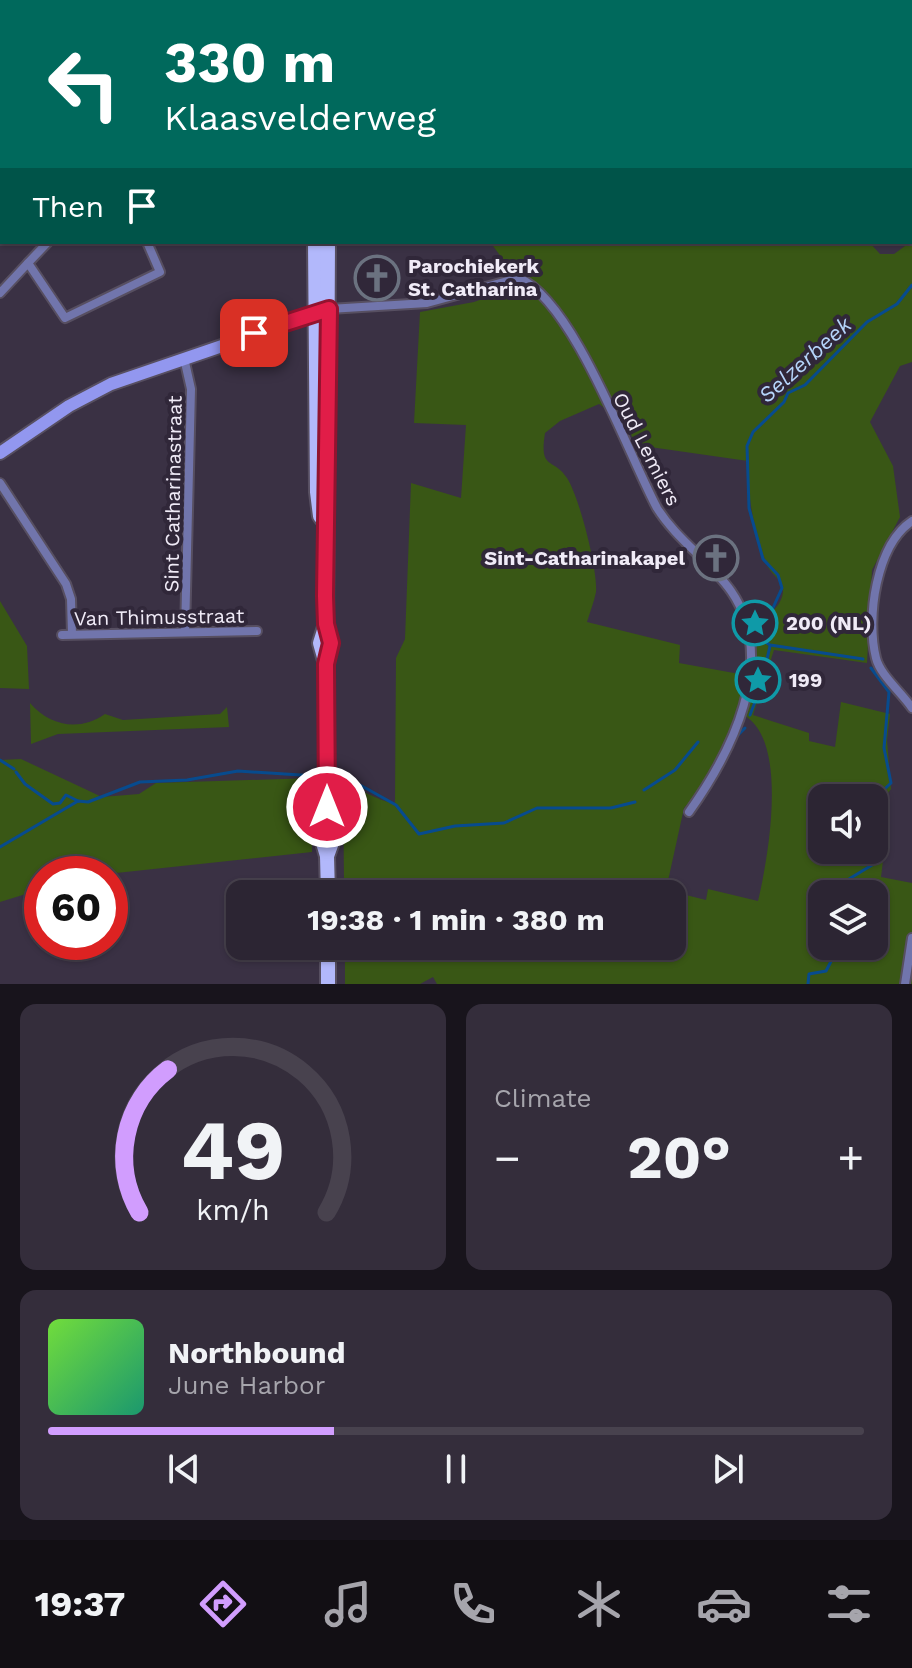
<!DOCTYPE html>
<meta charset="utf-8">
<style>
:root{--surface:#2c2533;--page:#342d3b;--text:#f1f3f6;--muted:#a6a5ac;--line:#48424e;--accent:#d19dfe}
body{margin:0;font-family:"Work Sans",sans-serif;background:var(--page);color:var(--text);height:100vh;display:flex;flex-direction:column;font-size:30px;white-space:nowrap}
*{box-sizing:border-box;margin:0}
p{font-size:26px;color:var(--muted)}
.icon{flex:none;width:44px;height:44px;fill:none;stroke:currentColor;stroke-width:2;stroke-linecap:round;stroke-linejoin:round}
.map{position:relative;height:984px;overflow:hidden}
.details{display:flex;flex-direction:column;gap:20px;padding:20px;background:#18141c;flex:1}
.details>*{flex:none}
.hud{position:absolute;left:0px;top:0px;width:912px;height:244px;box-shadow:0 2px 6px #0004,0 0 0 2px var(--line);background:#00695c;color:#fff;overflow:hidden}
.tools{position:absolute;left:808px;top:784px;display:grid;gap:16px}
.tools a{display:grid;place-items:center;width:80px;height:80px;border-radius:16px;background:var(--surface);box-shadow:0 2px 6px #0004,0 0 0 2px var(--line);font-size:40px}
.speed{position:absolute;left:24px;top:856px;display:flex;gap:16px;font-size:40px;font-weight:700;text-align:center}
.speed>*{display:grid;place-content:center;width:104px;height:104px;border-radius:50%;background:var(--surface);box-shadow:0 2px 6px #0004,0 0 0 2px var(--line);line-height:1}
.speed .limit{border:12px solid #d22;background:#fff;color:#111}
.pin{position:absolute;display:grid;place-items:center;width:68px;height:68px;color:#fff;margin:-34px;border-radius:16px;box-shadow:0 4px 12px #0006}
.me{position:absolute;width:88px;margin:-44px;rotate:0deg;stroke-linejoin:round;filter:drop-shadow(0 0 6px #0008)}
.turn{display:flex;align-items:center;gap:28px;height:168px;padding:0 32px;font-size:36px}
.turn .icon{width:104px;height:104px;stroke-width:2.5}
.turn b{display:block;font-size:56px;line-height:68px}
.then{display:flex;align-items:center;height:76px;padding:0 32px;background:#0003;gap:16px;font-size:30px}
.big{font-size:60px;font-weight:700;line-height:1.1}
.details .tile{flex:1;display:flex;flex-direction:column;justify-content:center;gap:12px;min-width:0;padding:0 28px;border-radius:16px;background:var(--page)}
.details .dial{align-items:center;gap:0}
.dial svg{height:208px;overflow:visible;fill:none;stroke:var(--line);stroke-width:7;stroke-linecap:round;text-anchor:middle}
.dial text{fill:var(--text);stroke:none}
.song{display:flex;align-items:center;gap:24px}
.cover{width:96px;height:96px;border-radius:12px;background:linear-gradient(135deg,hsl(100 70% 55%),hsl(160 70% 35%))}
.played{height:8px;border-radius:4px;background:linear-gradient(90deg,var(--accent) 35%,var(--line) 35%)}
.keys{display:flex;justify-content:space-around;direction:ltr}
.heat{display:flex;justify-content:space-between;align-items:center;font-size:44px;direction:ltr}
.details .tiles{flex:1;display:grid;gap:20px;grid-template-columns:1fr 1fr}
.tile:last-child{grid-column:span 2}
.trip{position:absolute;left:226px;top:880px;width:460px;height:80px;border-radius:16px;background:var(--surface);box-shadow:0 2px 6px #0004,0 0 0 2px var(--line);font-weight:700;line-height:80px;text-align:center}
.menu{display:flex;height:128px;justify-content:space-around;align-items:center;background:#120f14;color:var(--muted)}
.menu .icon{width:56px;height:56px}
.menu .active{color:var(--accent)}
.menu b{font-size:36px;color:var(--text)}
.map>svg:first-child{display:block}
</style>
<div class="map">
<svg width="912" height="984" viewBox="0 0 912 984">
<rect width="100%" height="100%" fill="#3a3144"/>
<g fill="#395715" fill-rule="evenodd">
<polygon points="0,0 912,0 912,25 910,2 2,2 0,183"/>
<path d="M912 241V362L900 366 870 422 893 466 900 517 872 570 867 663 774 650 753 715 809 733V741L835 747 841 702 890 714 887 740 891 789 874 812V798H822V850H874V820L885 844 881 877 912 883V984H437L433 977 420 984H345V946H672V894H415V880H344L343 786C362 787 375 801 395 803L396 658 405 639 411 483 461 498 466 425 414 423 420 312 474 302 510 289 511 270 490 242H869L880 254H894ZM599 404 626 424 636 445 748 461C747 495 754 533 767 565 772 577 787 581 782 597 776 614 758 621 748 630L754 686 745 716C789 742 768 859 758 901L708 889 706 900 666 890 684 808 703 788 722 751 740 706 745 675 679 663 680 645 587 622C590 612 594 602 596 592 598 570 579 496 567 478 553 457 539 471 545 433L560 421ZM822 894H874V946H822Z"/>
<polygon points="0,601 27,646 29,689 0,688"/>
<path d="M30 703C50 726 79 732 105 714L123 720 220 714 227 707 229 727 58 734 31 744Z"/>
<polygon points="21,759 102,797 139,794 156,783 313,778 312,852 107,874 42,874 42,889 0,902 0,760"/>
</g>
<g fill="none" stroke-linecap="round" stroke-linejoin="round">
<g stroke="#074b8e" stroke-width="3">
<polyline points="260,0 265,2"/>
<polyline points="357,0 358,2"/>
<polyline points="235,2 239,0"/>
<polyline points="270,2 273,0"/>
<polyline points="860,2 867,0"/>
<polyline points="0,49 2,49"/>
<polyline points="863,659 770,645 755,635 755,628 772,610 782,588 778,575 763,559 749,508 747,446 753,432 784,402 788,393 805,385 867,322 897,304 912,285"/>
<polyline points="871,668 889,692 884,748 891,783 874,799"/>
<polyline points="762,681 770,646"/>
<polyline points="750,715 760,689"/>
<polyline points="735,738 745,728"/>
<polyline points="0,760 14,769"/>
<polyline points="16,772 25,784 53,804 60,803 66,795 78,801"/>
<polyline points="342,775 396,805 419,834 455,826 504,823 537,808 611,808 635,802"/>
<polyline points="644,790 675,770 698,742"/>
<polyline points="0,847 78,801 88,802 140,782 187,780 238,771 316,776"/>
<polyline points="847,894 849,879 877,862 880,846 874,834"/>
<polyline points="808,984 809,974 826,971 839,946"/>
</g>
<g stroke="#574f61" stroke-width="12">
<g id="street">
<polyline points="28,263 48,242"/>
<polyline points="0,293 28,263 65,318 160,272 147,242"/>
<path d="M329 309 427 303 519 278C574 302 628 454 657 508 677 540 709 560 731 591 779 660 731 753 689 812"/>
<polyline points="184,358 191,389 185,632"/>
<polyline points="0,483 66,584 71,599 72,634"/>
<path d="M912 521C876 545 866 618 876 658 880 675 902 693 912 708"/>
<polyline points="62,635 257,631"/>
<polyline points="905,984 912,938"/>
</g>
</g>
<g stroke="#574f61" stroke-width="16">
<polyline id="secondary" points="0,453 69,406 111,384 324,311"/>
</g>
<g stroke="#574f61" stroke-width="18">
<g id="primary">
<polyline points="321,0 321,2"/>
<polyline points="315,242 317,492 320,516 325,522"/>
<polyline points="326,624 320,643 326,664"/>
<polyline points="327,807 335,834 327,856"/>
<polyline points="328,894 327,856 320,833 327,807 326,664 331,643 326,624 328,242"/>
<polyline points="328,946 328,984"/>
</g>
</g>
<use href="#street" stroke="#7175ac" stroke-width="8"/>
<use href="#secondary" stroke="#9297ef" stroke-width="12"/>
<use href="#primary" stroke="#b2b8fb" stroke-width="14"/>
</g>
<g fill="none" stroke-linecap="round" stroke-linejoin="round">
<g stroke="#92132f" stroke-width="20">
<polyline id="route" points="254,333 329,309 325,596 326,624 331,643 326,664 327,807"/>
</g>
<use href="#route" stroke="#e11d48" stroke-width="14"/>
</g>
<defs>
<g id="church-ring" transform="scale(2.3)"><circle r="9.5" fill="#302739" stroke="#6b7280" stroke-width="1.5"/><path d="M-1.2-6h2.4v3.5h3.3v2.4h-3.3V6h-2.4V-.1h-3.3v-2.4h3.3Z" fill="#6b7280"/></g>
<g id="sight-ring" transform="scale(2.3)"><circle r="9.5" fill="#302739" stroke="#0f9aa8" stroke-width="1.5"/><path d="M0-6L1.8-2.2L6-1.7L2.9 1.2L3.7 5.4L0 3.3L-3.7 5.4L-2.9 1.2L-6-1.7L-1.8-2.2Z" fill="#0f9aa8"/></g>
</defs>
<g fill-rule="evenodd">
<use href="#church-ring" x="377" y="278"/>
<use href="#church-ring" x="716" y="558"/>
<use href="#sight-ring" x="755" y="623"/>
<use href="#sight-ring" x="758" y="680"/>
</g>
<g text-anchor="middle" dominant-baseline="central" stroke-width="8" stroke-linejoin="round" paint-order="stroke">
<g font-size="20" font-weight="bold" fill="#f0ebf7" stroke="#302739" text-anchor="start">
<text x="408" y="266">Parochiekerk<tspan x="408" dy="23">St. Catharina</tspan></text>
<text x="685" y="558" text-anchor="end">Sint-Catharinakapel</text>
<text x="786" y="623">200 (NL)</text>
<text x="789" y="680">199</text>
</g>
<g font-size="20" fill="#f0ebf7" stroke="#302739">
<text transform="translate(647 449) rotate(63)">Oud Lemiers</text>
<text transform="translate(173 494) rotate(-89)">Sint Catharinastraat</text>
<text transform="translate(159 617) rotate(-1)">Van Thimusstraat</text>
</g>
<g font-size="22" font-style="italic" fill="#b5d4fa" stroke="#302739">
<text transform="translate(805 360) rotate(-42)">Selzerbeek</text>
</g>
</g>
</svg>
<div class="tools">
<a><svg class="icon" aria-label="sound" viewBox="0 0 24 24"><path d="M4 9h4l5-4v14l-5-4H4zM17 9q2 3 0 6"/></svg></a>
<a><svg class="icon" aria-label="layers" viewBox="0 0 24 24"><path d="M12 4l9 5-9 5-9-5zM3 14l9 5 9-5"/></svg></a>
</div>
<div class="speed"><div class="limit">60</div></div>
<div class="pin" style="left:254px;top:333px;background:#d93025"><svg class="icon" aria-label="arrive" viewBox="0 0 24 24"><path d="M6 21V4h12l-3 4 3 4H6"/></svg></div>
<svg class="me" style="left:327px;top:807px" viewBox="-20 -20 40 40"><circle r="17" fill="#e11d48" stroke="#fff" stroke-width="3"/><path d="M0-11L8 9 0 5-8 9z" fill="#fff"/></svg>
<div class="trip">19:38 · 1 min · 380 m</div>
<div class="hud">
<div class="turn"><svg class="icon" aria-label="left" viewBox="0 0 24 24"><path d="M17 20v-9H6M10 6l-5 5 5 5"/></svg><div><b>330 m</b>Klaasvelderweg</div></div>
<div class="then">Then<svg class="icon" aria-label="arrive" viewBox="0 0 24 24"><path d="M6 21V4h12l-3 4 3 4H6"/></svg></div>
</div>
</div>
<section class="details">
<div class="tiles">
<div class="tile dial"><svg viewBox="0 0 100 80">
<path d="M14 69A42 42 0 1 1 86 69"/>
<path d="M14 69A42 42 0 0 1 25 14" stroke="#d19dfe"/>
<text x="50" y="56" font-size="32" font-weight="700">49</text>
<text x="50" y="72" font-size="11">km/h</text>
</svg></div>
<div class="tile"><p>Climate</p>
<div class="heat"><a>−</a><b class="big">20°</b><a>+</a></div>
</div>
<div class="tile">
<div class="song"><i class="cover"></i><div><b>Northbound</b><p>June Harbor</p></div></div>
<div class="played"></div>
<div class="keys"><svg class="icon" aria-label="previous" viewBox="0 0 24 24"><path d="M18 5L8 12l10 7zM5 5v14"/></svg><svg class="icon" aria-label="pause" viewBox="0 0 24 24"><path d="M8 5v14M16 5v14"/></svg><svg class="icon" aria-label="next" viewBox="0 0 24 24"><path d="M6 5l10 7-10 7zM19 5v14"/></svg></div>
</div>
</div>
</section>
<nav class="menu">
<b>19:37</b>
<svg class="icon active" aria-label="directions" viewBox="0 0 24 24"><path d="M12 3l9 9-9 9-9-9zM9 14v-3h6M13 9l2 2-2 2"/></svg>
<svg class="icon" aria-label="music" viewBox="0 0 24 24"><path d="M9 18V5l10-2v13"/><circle cx="6" cy="18" r="3"/><circle cx="16" cy="16" r="3"/></svg>
<svg class="icon" aria-label="phone" viewBox="0 0 24 24"><path d="M5 4h4l2 5-3 2q2 4 5 5l2-3 5 2v4C11 20 4 13 5 4z"/></svg>
<svg class="icon" aria-label="climate" viewBox="0 0 24 24"><path d="M12 3v18M4 7l16 10M4 17L20 7"/></svg>
<svg class="icon" aria-label="car" viewBox="0 0 24 24"><path d="M5 17H2v-5l4-1 3-4h7l3 4 3 1v5h-3M9 17h6M6 11h13"/><circle cx="7" cy="17" r="2"/><circle cx="17" cy="17" r="2"/></svg>
<svg class="icon" aria-label="filters" viewBox="0 0 24 24"><path d="M4 7h16M4 17h16"/><circle cx="9" cy="7" r="2"/><circle cx="15" cy="17" r="2"/></svg>
</nav>
